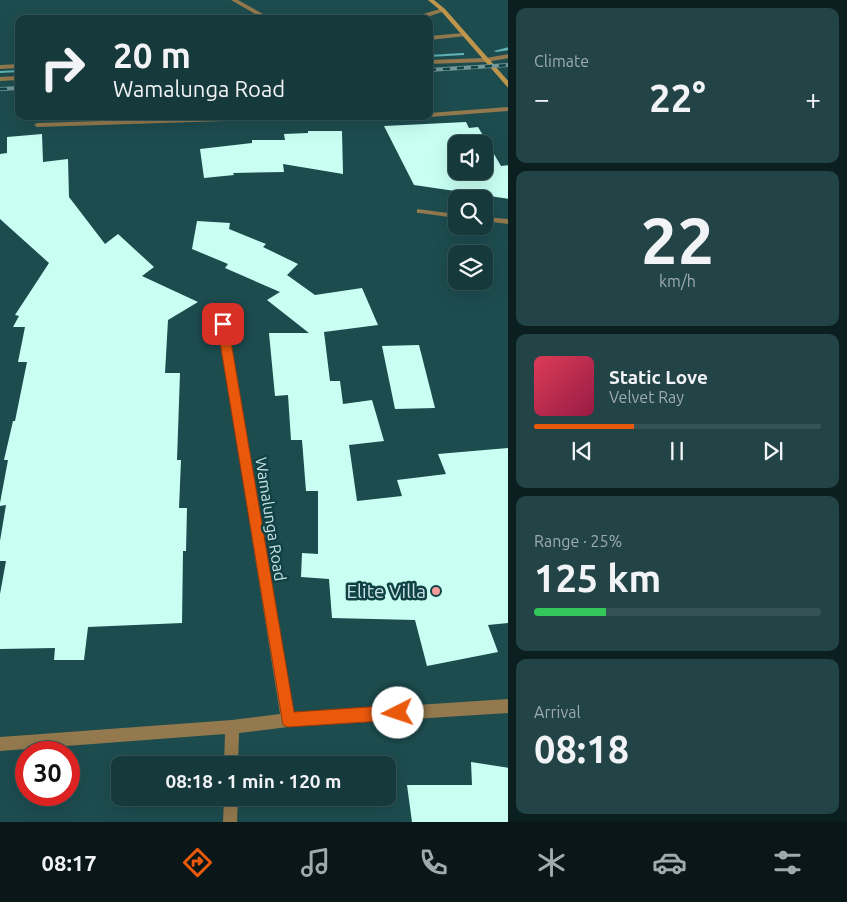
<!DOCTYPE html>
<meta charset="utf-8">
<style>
:root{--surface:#16393b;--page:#234446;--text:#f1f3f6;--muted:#9eacaf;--line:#355355;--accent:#ea580c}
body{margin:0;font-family:Ubuntu,sans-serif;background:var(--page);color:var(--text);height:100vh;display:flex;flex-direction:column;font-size:19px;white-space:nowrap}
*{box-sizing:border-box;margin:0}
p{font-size:16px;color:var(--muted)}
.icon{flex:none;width:28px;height:28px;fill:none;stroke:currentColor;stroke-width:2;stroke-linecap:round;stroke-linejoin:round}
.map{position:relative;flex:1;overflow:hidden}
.panel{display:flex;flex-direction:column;gap:8px;padding:8px;background:#0c1f20;width:339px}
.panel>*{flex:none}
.hud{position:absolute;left:15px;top:15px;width:418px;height:105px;border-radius:10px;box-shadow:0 5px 20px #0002,0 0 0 1px var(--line);background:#16393b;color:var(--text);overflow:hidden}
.buttons{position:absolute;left:448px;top:135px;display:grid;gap:10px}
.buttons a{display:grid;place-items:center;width:45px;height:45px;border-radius:10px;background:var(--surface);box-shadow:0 5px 20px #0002,0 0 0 1px var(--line);font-size:25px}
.speed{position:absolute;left:15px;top:741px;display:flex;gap:10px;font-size:25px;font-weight:700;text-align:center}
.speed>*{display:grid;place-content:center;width:65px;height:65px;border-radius:50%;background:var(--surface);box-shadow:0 5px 20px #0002,0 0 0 1px var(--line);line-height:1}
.speed .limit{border:8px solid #d22;background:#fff;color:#111}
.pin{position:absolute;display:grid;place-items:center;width:42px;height:42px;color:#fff;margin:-21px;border-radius:10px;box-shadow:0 2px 8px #0006}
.me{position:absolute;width:55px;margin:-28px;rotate:266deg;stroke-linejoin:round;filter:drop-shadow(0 0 4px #0008)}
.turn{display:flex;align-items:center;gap:18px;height:105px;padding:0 15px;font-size:22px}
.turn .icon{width:65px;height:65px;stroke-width:2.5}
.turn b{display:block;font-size:35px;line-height:42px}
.big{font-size:38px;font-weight:700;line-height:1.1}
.panel .widget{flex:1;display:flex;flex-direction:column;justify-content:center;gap:8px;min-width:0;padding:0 18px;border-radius:10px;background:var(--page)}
.panel .dial{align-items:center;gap:0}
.dial b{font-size:65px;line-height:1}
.song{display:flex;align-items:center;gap:15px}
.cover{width:60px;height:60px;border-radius:8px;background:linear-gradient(135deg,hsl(350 70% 55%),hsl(340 70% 35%))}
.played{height:5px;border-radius:2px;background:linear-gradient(90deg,var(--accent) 35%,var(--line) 35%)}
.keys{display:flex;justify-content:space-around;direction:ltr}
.heat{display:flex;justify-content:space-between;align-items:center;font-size:28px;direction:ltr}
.charge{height:8px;border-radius:4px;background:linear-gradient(90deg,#34c759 25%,var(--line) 0)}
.trip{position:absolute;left:111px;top:756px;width:285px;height:50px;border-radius:10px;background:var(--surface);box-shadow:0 5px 20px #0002,0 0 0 1px var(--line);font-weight:700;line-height:50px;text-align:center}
.dock{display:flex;height:80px;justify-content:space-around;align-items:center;background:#091718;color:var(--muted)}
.dock .icon{width:35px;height:35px}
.dock .selected{color:var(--accent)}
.dock b{font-size:22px;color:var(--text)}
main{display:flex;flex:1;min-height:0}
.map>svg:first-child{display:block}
</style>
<main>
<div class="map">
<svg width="509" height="822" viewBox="0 0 509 822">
<rect width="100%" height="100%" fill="#1d4c4f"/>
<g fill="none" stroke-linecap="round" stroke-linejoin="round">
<g fill="#61b2b6" fill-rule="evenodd">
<polygon points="509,47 509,50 496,52 494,51"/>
<polygon points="462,53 464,53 464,55 429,57 429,55"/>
<polygon points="19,70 19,72 0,73 0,71"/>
</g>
</g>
<g fill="#c9fff3" fill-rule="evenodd">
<path d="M466 122 469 128 478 127 501 166 509 165V199L414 185 384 126ZM456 144H484V171H456Z"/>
<polygon points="308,131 342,131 343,174 283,164 284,172 233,173 234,175 204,178 200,149 252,143 252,140 285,140 284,134 308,133"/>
<polygon points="42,134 43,162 68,159 69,197 105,244 118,234 154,267 142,276 198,302 168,320 165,373 180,373 177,460 181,460 179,508 187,508 186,551 183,551 182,623 88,627 84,660 54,660 55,648 0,649 0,594 6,561 0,561 0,541 6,505 0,506 0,503 8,460 4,460 13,421 15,421 27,362 18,362 25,327 13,327 19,316 15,315 49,263 0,219 0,154 7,153 7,137"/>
<polygon points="197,221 230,223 229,229 266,244 263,247 298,264 287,275 315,295 362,288 378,325 324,332 330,381 340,381 343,404 372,400 384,441 349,445 357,501 402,496 397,480 446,474 438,454 509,448 509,623 488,625 498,652 427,666 415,620 332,618 329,579 301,577 302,553 318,554 318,491 306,491 302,440 291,440 288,395 275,396 269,333 309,333 267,300 280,292 225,268 228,264 192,249"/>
<polygon points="419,345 435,408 395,409 382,346"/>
<polygon points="471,762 509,768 509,822 412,822 407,785 472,785"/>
</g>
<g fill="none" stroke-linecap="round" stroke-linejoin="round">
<g fill="#93794d" fill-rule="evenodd">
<polygon points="231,0 238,0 272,19 264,19"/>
<polygon points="443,8 445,9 445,11 421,19 390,19 420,15"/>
<polygon points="301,15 310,19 272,19 275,17"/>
<polygon points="464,33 467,35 466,36 429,40 429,36"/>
<polygon points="19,64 19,68 0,69 0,65"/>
<polygon points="509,107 509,111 429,117 427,116 429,116 429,113"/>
<polygon points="403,116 400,118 226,121 37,127 34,125 37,123 226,117"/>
<polygon points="417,209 456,214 456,218 420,213 417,213"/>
<polygon points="484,217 509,219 509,224 484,221"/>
</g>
<g fill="#93794d" fill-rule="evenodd">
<polygon points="509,54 509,58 486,62 429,64 429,60 486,58"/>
<polygon points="19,76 19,80 0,81 0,77"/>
<polygon points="223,321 228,324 294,713 509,699 509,713 288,727 239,733 238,765 224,765 225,734 0,751 0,737 232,720 280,714 218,324"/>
<polygon points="224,798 238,798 237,822 223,822"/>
</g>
<polygon fill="#be954b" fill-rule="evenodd" points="428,0 434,0 445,9 509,82 509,89 441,11"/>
<g stroke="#74989a" stroke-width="4">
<g id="rail">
<polyline points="429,70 509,65"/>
<polyline points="0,89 19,88"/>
</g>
</g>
<use href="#rail" stroke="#104245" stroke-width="2.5" stroke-dasharray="7" stroke-linecap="butt"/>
</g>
<polygon fill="#ea580c" stroke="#983908" points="223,320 228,324 294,712 398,705 404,707 406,713 404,718 398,720 288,727 283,725 217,324"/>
<circle fill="#f59b9a" stroke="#104245" stroke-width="2" cx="436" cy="591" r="5"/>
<g text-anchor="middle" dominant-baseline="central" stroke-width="5" stroke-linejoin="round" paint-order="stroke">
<g font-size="16" fill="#c9e2e3" stroke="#104245">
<text transform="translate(271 519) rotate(81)">Wamalunga Road</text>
</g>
<g font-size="19" fill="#c9e2e3" stroke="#104245" text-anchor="end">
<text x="426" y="591">Elite Villa</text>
</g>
</g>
</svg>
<div class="buttons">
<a><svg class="icon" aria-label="sound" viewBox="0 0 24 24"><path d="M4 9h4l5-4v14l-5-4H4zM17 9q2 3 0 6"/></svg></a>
<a><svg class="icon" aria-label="search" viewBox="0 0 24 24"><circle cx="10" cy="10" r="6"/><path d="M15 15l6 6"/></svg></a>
<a><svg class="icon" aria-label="layers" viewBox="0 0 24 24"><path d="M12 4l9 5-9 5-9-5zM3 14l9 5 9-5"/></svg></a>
</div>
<div class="speed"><div class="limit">30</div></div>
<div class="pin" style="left:223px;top:324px;background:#d93025"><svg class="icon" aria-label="arrive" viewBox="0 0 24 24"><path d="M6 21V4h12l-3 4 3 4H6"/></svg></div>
<svg class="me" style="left:398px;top:713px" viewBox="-20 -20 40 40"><circle r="19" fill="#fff"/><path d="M0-13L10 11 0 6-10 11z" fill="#ea580c"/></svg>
<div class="trip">08:18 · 1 min · 120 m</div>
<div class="hud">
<div class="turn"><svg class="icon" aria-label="right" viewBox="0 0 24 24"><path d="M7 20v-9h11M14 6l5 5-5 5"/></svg><div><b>20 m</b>Wamalunga Road</div></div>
</div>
</div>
<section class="panel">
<div class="widget"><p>Climate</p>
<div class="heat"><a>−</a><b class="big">22°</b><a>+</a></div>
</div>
<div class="widget dial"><b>22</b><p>km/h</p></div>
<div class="widget">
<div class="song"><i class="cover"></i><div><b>Static Love</b><p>Velvet Ray</p></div></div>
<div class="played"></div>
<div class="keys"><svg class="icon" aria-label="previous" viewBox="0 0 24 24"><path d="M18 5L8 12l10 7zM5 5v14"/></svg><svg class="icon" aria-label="pause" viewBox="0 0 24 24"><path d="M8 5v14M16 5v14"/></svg><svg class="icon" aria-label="next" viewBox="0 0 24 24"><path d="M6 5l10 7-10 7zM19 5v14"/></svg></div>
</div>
<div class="widget"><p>Range · 25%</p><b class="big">125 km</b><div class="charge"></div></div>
<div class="widget"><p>Arrival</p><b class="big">08:18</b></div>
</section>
</main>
<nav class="dock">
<b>08:17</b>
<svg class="icon selected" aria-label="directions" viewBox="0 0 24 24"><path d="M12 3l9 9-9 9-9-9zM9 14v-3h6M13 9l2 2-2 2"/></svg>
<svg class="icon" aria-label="music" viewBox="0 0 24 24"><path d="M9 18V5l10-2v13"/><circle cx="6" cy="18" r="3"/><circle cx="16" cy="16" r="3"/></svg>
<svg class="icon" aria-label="phone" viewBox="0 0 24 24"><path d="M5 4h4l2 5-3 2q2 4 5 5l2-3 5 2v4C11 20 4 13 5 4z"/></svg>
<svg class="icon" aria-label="climate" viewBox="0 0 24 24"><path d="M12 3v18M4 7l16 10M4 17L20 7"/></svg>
<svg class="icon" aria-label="car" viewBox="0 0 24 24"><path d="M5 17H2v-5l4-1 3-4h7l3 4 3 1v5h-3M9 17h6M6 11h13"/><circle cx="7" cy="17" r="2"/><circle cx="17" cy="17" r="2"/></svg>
<svg class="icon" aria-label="filters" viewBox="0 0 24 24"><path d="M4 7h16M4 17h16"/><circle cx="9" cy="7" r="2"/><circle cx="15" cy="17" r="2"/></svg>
</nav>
